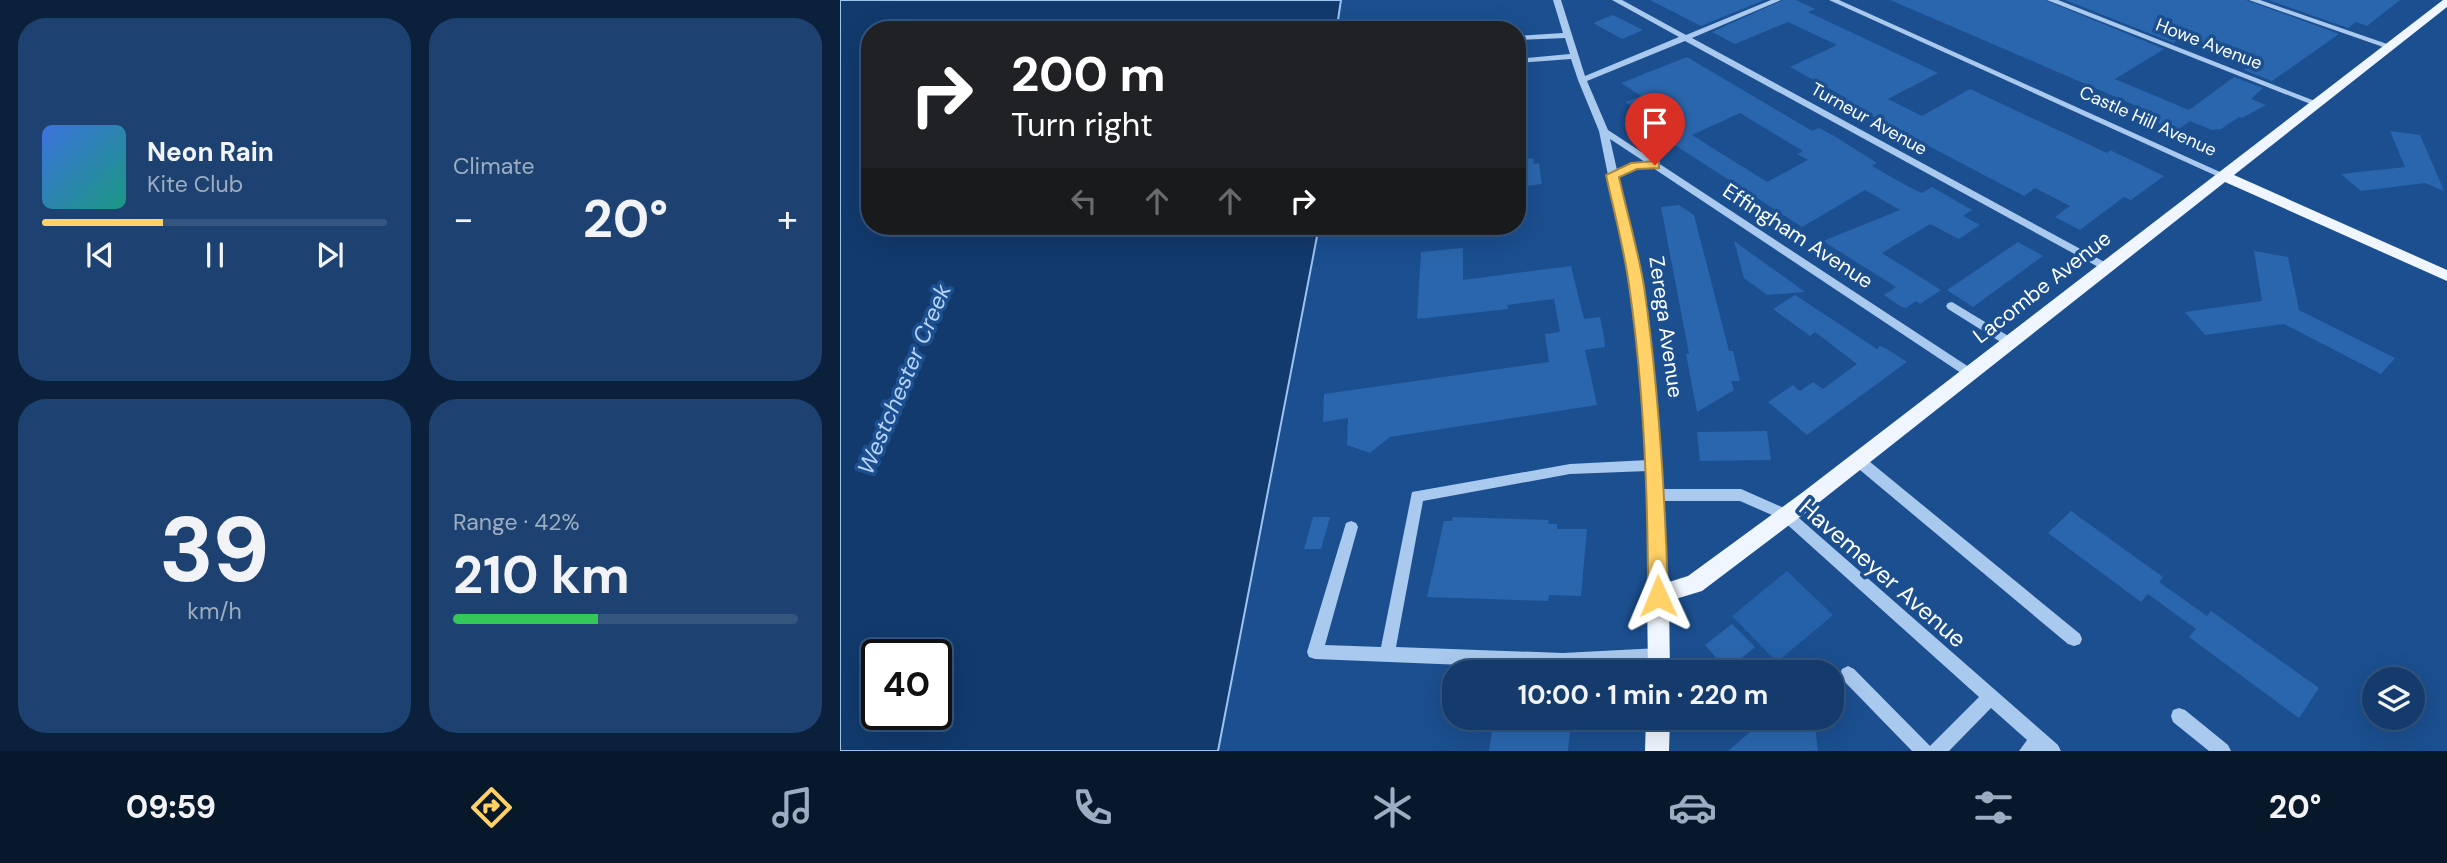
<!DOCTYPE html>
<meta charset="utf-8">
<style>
:root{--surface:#143b6b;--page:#1d4271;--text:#f1f3f6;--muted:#9dadc1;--line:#33557e;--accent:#ffd166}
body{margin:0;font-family:"DM Sans",sans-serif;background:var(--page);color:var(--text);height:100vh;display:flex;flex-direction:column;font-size:26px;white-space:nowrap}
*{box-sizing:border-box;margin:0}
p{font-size:23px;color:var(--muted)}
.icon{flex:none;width:38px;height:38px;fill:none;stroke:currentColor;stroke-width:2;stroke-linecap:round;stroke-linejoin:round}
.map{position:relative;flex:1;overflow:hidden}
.panel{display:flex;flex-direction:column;gap:18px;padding:18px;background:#0b203b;width:840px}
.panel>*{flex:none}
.hud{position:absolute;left:21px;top:21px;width:665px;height:214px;border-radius:28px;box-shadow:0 7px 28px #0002,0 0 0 2px var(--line);background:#202124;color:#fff;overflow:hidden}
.buttons{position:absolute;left:1522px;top:667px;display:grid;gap:14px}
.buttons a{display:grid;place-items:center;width:63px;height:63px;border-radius:50%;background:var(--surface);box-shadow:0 7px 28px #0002,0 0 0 2px var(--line);font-size:35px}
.speed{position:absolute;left:21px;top:639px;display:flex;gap:14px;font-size:35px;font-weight:700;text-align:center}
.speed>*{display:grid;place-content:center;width:91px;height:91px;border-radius:50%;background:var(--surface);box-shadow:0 7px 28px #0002,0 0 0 2px var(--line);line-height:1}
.speed .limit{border:4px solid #111;border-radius:10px;background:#fff;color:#111}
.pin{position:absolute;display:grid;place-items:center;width:60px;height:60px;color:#fff;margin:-72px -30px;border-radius:50% 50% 50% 0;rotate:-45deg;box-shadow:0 0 7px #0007}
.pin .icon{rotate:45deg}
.me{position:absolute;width:77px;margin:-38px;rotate:359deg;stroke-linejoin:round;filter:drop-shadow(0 0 5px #0008)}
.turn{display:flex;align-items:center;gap:24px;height:147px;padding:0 35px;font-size:32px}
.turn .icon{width:91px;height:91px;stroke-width:2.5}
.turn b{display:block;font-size:49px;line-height:60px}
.lanes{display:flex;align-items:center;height:66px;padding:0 35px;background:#0003;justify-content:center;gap:35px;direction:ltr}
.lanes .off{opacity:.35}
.big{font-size:52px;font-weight:700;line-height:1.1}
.panel .tile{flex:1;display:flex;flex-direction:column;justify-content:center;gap:10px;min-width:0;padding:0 24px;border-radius:28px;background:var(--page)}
.panel .dial{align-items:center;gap:0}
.dial b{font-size:91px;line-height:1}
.song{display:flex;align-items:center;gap:21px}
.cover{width:84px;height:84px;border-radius:10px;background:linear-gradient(135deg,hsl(220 70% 55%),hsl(170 70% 35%))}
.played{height:7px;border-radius:4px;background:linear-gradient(90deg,var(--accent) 35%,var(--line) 35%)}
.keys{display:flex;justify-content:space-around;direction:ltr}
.heat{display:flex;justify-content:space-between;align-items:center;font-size:38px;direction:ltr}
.charge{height:10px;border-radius:5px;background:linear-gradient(90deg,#34c759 42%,var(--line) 0)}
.panel .tiles{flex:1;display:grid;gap:18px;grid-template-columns:repeat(2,1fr)}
.trip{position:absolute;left:602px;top:660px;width:402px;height:70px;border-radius:28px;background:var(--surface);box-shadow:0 7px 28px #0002,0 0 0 2px var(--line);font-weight:700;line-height:70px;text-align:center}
.tabs{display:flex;height:112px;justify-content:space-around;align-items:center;background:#08182b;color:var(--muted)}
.tabs .icon{width:49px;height:49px}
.tabs .current{color:var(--accent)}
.tabs b{font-size:32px;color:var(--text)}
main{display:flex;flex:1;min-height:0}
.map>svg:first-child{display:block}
</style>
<main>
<section class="panel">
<div class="tiles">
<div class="tile">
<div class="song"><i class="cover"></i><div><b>Neon Rain</b><p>Kite Club</p></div></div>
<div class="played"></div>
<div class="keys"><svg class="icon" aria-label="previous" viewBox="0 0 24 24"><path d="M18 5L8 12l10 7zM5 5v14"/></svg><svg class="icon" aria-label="pause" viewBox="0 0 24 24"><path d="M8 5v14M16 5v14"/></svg><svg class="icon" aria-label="next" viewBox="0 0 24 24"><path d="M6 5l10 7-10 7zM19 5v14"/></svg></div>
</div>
<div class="tile"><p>Climate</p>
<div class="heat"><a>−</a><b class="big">20°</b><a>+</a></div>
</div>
<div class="tile dial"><b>39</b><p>km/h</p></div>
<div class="tile"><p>Range · 42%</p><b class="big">210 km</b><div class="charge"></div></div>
</div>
</section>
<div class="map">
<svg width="1607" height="751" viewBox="0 0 1607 751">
<rect width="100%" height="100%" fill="#1b4f8f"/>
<polygon fill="#2461a8" points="947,571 993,615 937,662 892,616"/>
<path fill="#123a6d" stroke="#9cc4f0" stroke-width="2" fill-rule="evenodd" d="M0 0H501L498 20 502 30H30V226H479L378 751H0ZM37 654H96V714H37Z"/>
<g fill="#2a66ad" fill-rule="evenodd">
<polygon points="810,0 924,0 861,26"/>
<polygon points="943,0 956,0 975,9 968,12 1098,73 1048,99 1082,116 1130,89 1267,153 1270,150 1324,176 1291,200 1284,197 1240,230 1215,217 1230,206 1195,188 1184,196 1003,101 1008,99 950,67 997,45 948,22 895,44 872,32"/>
<polygon points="1050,0 1205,0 1324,49 1275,79 1349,110 1394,77 1423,88 1411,99 1426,105 1402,118 1399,117 1381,129 1372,130 1350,121 1336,131 1313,121 1320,116"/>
<polygon points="1225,0 1406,0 1499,34 1432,81 1404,70 1412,63 1344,36 1334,43"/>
<polygon points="1428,0 1560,0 1527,26 1516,22 1508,28"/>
<polygon points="773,15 803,30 782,39 753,23"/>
<path d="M847 57 962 125 972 131 979 128 996 137 1037 163 1032 166 1069 187 1082 193 1092 187 1132 210 1123 216 1140 225 1119 239 1090 224 1042 253 1101 290 1080 304 1076 301 1066 308 1060 306 1044 295 1056 287 983 241 1060 210 1025 190 962 227 791 117 802 112 785 102 801 96 781 83ZM900 113 963 151 957 154 968 160 927 182 852 135Z"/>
<polygon points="1550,131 1580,135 1604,191 1585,183 1521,191 1501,174 1565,167"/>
<polygon points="693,158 694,164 699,163 702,184 677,187 677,160"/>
<polygon points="839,205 854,215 889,351 893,351 900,381 891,381 894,390 857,412 846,354 849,354 821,207"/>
<polygon points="894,241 965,292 927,295 904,278"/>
<polygon points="1178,242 1203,256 1133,307 1107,290"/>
<polygon points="623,248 623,280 731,266 744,319 760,317 764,336 765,347 745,350 757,405 550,437 530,453 507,445 508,418 483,422 484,394 709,362 705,334 720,332 714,299 667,305 668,309 577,319 581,252"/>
<polygon points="1414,251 1448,257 1459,310 1555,358 1541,374 1444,324 1365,335 1345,312 1422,301"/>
<polygon points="955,295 1037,349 1040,346 1047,349 1067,362 967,435 928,402 953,385 960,391 973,382 983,389 1017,364 975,332 970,336 933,309"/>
<polygon points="927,431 931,460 860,461 857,432"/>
<polygon points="1231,511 1323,577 1319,582 1367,616 1371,611 1479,688 1459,718 1349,637 1356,629 1308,594 1301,602 1208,533"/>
<polygon points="473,517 490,517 481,549 464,549"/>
<polygon points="613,517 709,520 708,524 717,524 717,529 747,529 741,596 709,595 708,601 587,597 604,521 612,521"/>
<polygon points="892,624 915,647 887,670 865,645"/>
<polygon points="654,718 731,718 728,751 649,751"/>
<polygon points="926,718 974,718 978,751 888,751"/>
</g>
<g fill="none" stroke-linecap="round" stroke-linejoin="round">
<g fill="#a9c9ee" fill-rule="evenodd">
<path d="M713 0H721L745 76 839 37 772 0H782L846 35 931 0H941L852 38 1270 265 1271 267 1270 269H1262L845 41 747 81 768 130 1135 371 1137 374 1131 378 1127 377 813 168H797L778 176 802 284 822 465V489H901L951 511 1218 745 1221 751H1179L1187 740 1151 708 1109 751H1072L1002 679 1000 674 1002 669 1008 666 1014 669 1090 746 1139 697 941 519 900 501H823L826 595 823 600 818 602 813 600 810 595 808 471 730 474 583 501 556 647 723 653 819 648 825 650 827 655 825 660 819 662 723 669 475 659 469 657 467 652 506 523 511 521 516 523 518 527 485 645 541 647 572 492 730 464 808 460 790 284 759 131 738 80 731 59 677 63V59L730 54 725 38 677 40V36L723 33ZM770 139 805 162 792 163 777 170Z"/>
<polygon points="989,0 999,0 1389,176 1387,178 1381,178"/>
<polygon points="1207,0 1218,0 1480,103 1473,105"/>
<polygon points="1409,0 1420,0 1553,46 1546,48"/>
<polygon points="1112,302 1175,340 1177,343 1175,346 1167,346 1108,309 1106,306 1108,303"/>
<polygon points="1019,456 1024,457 1240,634 1242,639 1240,644 1234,646 1228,644 1014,465 1012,461 1014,457"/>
<polygon points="1339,708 1345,710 1388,745 1391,751 1369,751 1333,722 1331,716 1333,710"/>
</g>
<g fill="#f0f6ff" fill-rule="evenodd">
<polygon points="1603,0 1607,0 1607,7 1394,175 1607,270 1607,281 1385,182 977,504 862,591 829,601 830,672 808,672 807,595 810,588 848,576 963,492"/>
<polygon points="806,718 830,718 829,751 805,751"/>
</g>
</g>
<path fill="#ffd166" stroke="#a68842" stroke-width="2" d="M815 161 819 162V168L797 169 779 177C787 213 798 250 804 286 819 389 825 492 828 596L825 602 818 604 811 602 808 596C808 492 804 388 789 285 784 248 774 212 766 175L791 163Z"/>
<g text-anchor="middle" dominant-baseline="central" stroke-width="7" stroke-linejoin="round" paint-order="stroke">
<g font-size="18" fill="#fff" stroke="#1b4f8f">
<text transform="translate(1369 44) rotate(21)">Howe Avenue</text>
<text transform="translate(1029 119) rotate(29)">Turneur Avenue</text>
<text transform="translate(1308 121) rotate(24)">Castle Hill Avenue</text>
</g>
<g font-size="21" fill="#fff" stroke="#1b4f8f">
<text transform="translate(958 236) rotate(33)">Effingham Avenue</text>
<text transform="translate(1202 287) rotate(-38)">Lacombe Avenue</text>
<text transform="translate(826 327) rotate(82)">Zerega Avenue</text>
</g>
<g font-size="23" font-style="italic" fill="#b5d3f5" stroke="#1b4f8f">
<text transform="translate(64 379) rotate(-67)">Westchester Creek</text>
</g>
<g font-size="24" fill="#fff" stroke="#1b4f8f">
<text transform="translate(1043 573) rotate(41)">Havemeyer Avenue</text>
</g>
</g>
</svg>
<div class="buttons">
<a><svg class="icon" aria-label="layers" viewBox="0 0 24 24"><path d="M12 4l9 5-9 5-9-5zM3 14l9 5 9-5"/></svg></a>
</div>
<div class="speed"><div class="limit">40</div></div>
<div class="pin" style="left:815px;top:165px;background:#d93025"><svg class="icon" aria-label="arrive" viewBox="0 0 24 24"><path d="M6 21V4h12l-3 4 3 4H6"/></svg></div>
<svg class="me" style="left:818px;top:596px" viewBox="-20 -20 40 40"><path d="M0-17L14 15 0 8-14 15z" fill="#ffd166" stroke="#fff" stroke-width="4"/></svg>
<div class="trip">10:00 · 1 min · 220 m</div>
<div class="hud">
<div class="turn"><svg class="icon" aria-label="right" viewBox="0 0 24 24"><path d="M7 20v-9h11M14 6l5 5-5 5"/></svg><div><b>200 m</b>Turn right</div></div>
<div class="lanes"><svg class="icon off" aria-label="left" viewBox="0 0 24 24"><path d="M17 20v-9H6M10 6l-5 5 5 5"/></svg><svg class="icon off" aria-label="ahead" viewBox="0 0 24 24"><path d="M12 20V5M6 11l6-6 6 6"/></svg><svg class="icon off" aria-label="ahead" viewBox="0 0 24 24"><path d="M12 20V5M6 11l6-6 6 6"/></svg><svg class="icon" aria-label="right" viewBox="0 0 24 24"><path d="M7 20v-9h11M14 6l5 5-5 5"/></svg></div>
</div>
</div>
</main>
<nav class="tabs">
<b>09:59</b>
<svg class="icon current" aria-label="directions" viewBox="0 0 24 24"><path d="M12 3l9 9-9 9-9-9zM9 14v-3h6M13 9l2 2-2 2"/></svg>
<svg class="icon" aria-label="music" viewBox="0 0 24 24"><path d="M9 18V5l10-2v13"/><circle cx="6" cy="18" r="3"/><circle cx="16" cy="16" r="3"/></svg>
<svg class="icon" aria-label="phone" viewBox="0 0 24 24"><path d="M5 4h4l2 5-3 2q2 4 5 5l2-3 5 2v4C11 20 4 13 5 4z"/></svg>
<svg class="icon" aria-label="climate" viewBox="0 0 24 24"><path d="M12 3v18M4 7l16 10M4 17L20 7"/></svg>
<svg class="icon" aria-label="car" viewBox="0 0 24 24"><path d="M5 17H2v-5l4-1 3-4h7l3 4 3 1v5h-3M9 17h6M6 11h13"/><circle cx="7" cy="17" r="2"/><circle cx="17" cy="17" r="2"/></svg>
<svg class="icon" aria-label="filters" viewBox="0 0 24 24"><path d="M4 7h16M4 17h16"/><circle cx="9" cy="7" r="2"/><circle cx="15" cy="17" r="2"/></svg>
<b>20°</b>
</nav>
